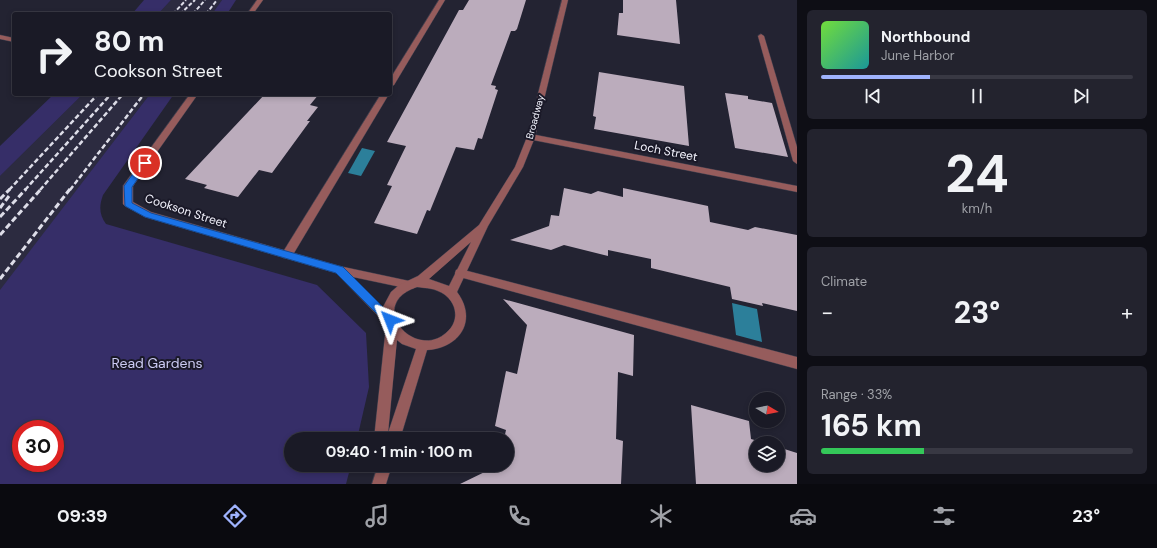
<!DOCTYPE html>
<meta charset="utf-8">
<style>
:root{--surface:#1a1a26;--page:#23232e;--text:#f1f3f6;--muted:#9fa1a7;--line:#383843;--accent:#9fb3fd}
body{margin:0;font-family:"DM Sans",sans-serif;background:var(--page);color:var(--text);height:100vh;display:flex;flex-direction:column;font-size:15px;white-space:nowrap}
*{box-sizing:border-box;margin:0}
p{font-size:13px;color:var(--muted)}
.icon{flex:none;width:22px;height:22px;fill:none;stroke:currentColor;stroke-width:2;stroke-linecap:round;stroke-linejoin:round}
.map{position:relative;flex:1;overflow:hidden}
.side{display:flex;flex-direction:column;gap:10px;padding:10px;background:#0e0e15;width:360px}
.side>*{flex:none}
.hud{position:absolute;left:12px;top:12px;width:380px;height:84px;border-radius:4px;box-shadow:0 2px 6px #0003,0 0 0 1px var(--line);background:#1a1a26;color:var(--text);overflow:hidden}
.needle{width:26px;rotate:100deg}
.buttons{position:absolute;left:749px;top:392px;display:grid;gap:8px}
.buttons a{display:grid;place-items:center;width:36px;height:36px;border-radius:50%;background:var(--surface);box-shadow:0 2px 6px #0003,0 0 0 1px var(--line);font-size:20px}
.speed{position:absolute;left:12px;top:420px;display:flex;gap:8px;font-size:20px;font-weight:700;text-align:center}
.speed>*{display:grid;place-content:center;width:52px;height:52px;border-radius:50%;background:var(--surface);box-shadow:0 2px 6px #0003,0 0 0 1px var(--line);line-height:1}
.speed .limit{border:6px solid #d22;background:#fff;color:#111}
.pin{position:absolute;display:grid;place-items:center;width:34px;height:34px;color:#fff;margin:-17px;border:2px solid #fff;border-radius:50%;box-shadow:0 1px 4px #0007}
.me{position:absolute;width:44px;margin:-22px;rotate:315deg;stroke-linejoin:round;filter:drop-shadow(0 0 3px #0008)}
.turn{display:flex;align-items:center;gap:14px;height:84px;padding:0 16px;font-size:18px}
.turn .icon{width:52px;height:52px;stroke-width:2.5}
.turn b{display:block;font-size:28px;line-height:34px}
.big{font-size:30px;font-weight:700;line-height:1.1}
.side .tile{flex:1;display:flex;flex-direction:column;justify-content:center;gap:6px;min-width:0;padding:0 14px;border-radius:6px;background:var(--page)}
.side .dial{align-items:center;gap:0}
.dial b{font-size:52px;line-height:1}
.song{display:flex;align-items:center;gap:12px}
.cover{width:48px;height:48px;border-radius:6px;background:linear-gradient(135deg,hsl(100 70% 55%),hsl(180 70% 35%))}
.played{height:4px;border-radius:2px;background:linear-gradient(90deg,var(--accent) 35%,var(--line) 35%)}
.keys{display:flex;justify-content:space-around;direction:ltr}
.heat{display:flex;justify-content:space-between;align-items:center;font-size:22px;direction:ltr}
.charge{height:6px;border-radius:3px;background:linear-gradient(90deg,#34c759 33%,var(--line) 0)}
.trip{position:absolute;left:284px;top:432px;width:230px;height:40px;border-radius:20px;background:var(--surface);box-shadow:0 2px 6px #0003,0 0 0 1px var(--line);font-weight:700;line-height:40px;text-align:center}
.tabs{display:flex;height:64px;justify-content:space-around;align-items:center;background:#0a0a0f;color:var(--muted)}
.tabs .icon{width:28px;height:28px}
.tabs .on{color:var(--accent)}
.tabs b{font-size:18px;color:var(--text)}
main{display:flex;flex:1;min-height:0}
.map>svg:first-child{display:block}
</style>
<main>
<div class="map">
<svg width="797" height="484" viewBox="0 0 797 484">
<rect width="100%" height="100%" fill="#232332"/>
<g fill="#2c2b40">
<polygon points="171,0 222,0 212,14 158,14"/>
<polygon points="83,94 150,94 0,291 0,176"/>
</g>
<g fill="#362e68" fill-rule="evenodd">
<polygon points="144,0 171,0 158,14 132,14"/>
<polygon points="222,0 236,0 227,14 212,14"/>
<polygon points="54,94 83,94 0,176 0,146"/>
<path d="M150 94H174L103 195C99 206 99 214 106 224L317 285 366 333 369 387 357 439H291V465H351L346 484H0V290ZM21 429H55V463H21Z"/>
</g>
<g fill="#2c7f9a">
<polygon points="362,148 375,151 361,176 348,173"/>
<polygon points="732,303 757,309 762,342 736,335"/>
</g>
<g fill="#bbacbc">
<polygon points="469,0 526,0 517,29 515,31 511,31 491,85 496,86 495,89 498,90 482,139 478,138 474,150 456,147 430,211 427,210 417,234 374,223 392,186 387,185 406,146 387,142 459,10 463,10"/>
<polygon points="623,0 676,0 680,44 617,35 619,13 623,13"/>
<polygon points="599,72 684,86 689,146 594,129 596,117 593,116"/>
<polygon points="725,93 748,96 748,99 772,103 788,157 735,148"/>
<polygon points="265,94 319,94 310,105 318,107 307,121 310,121 272,173 259,170 238,197 204,188 207,185 185,179"/>
<polygon points="564,188 591,194 598,191 623,197 623,188 708,206 710,222 748,230 755,227 797,235 797,311 762,303 763,306 732,299 730,287 651,268 651,259 608,250 608,256 564,245 551,250 510,240 549,226 551,215 559,216"/>
<polygon points="503,299 634,335 633,376 618,372 616,439 623,441 621,484 460,484 499,465 507,465 507,439 504,439 506,430 495,426 506,371 517,374 527,325"/>
<polygon points="691,405 749,421 751,439 765,443 756,443 756,465 778,465 778,447 797,453 797,484 696,484"/>
</g>
<g fill="none" stroke-linecap="round" stroke-linejoin="round">
<g stroke="#40404f" stroke-width="1">
<g id="service">
<polygon points="439,0 445,0 394,85 390,87 390,79"/>
<polygon points="761,34 764,36 797,147 797,164 793,161 758,36"/>
<polygon points="381,94 389,94 291,258 283,258 282,255 283,252"/>
<polygon points="460,269 797,357 797,369 456,276 455,273 456,270"/>
</g>
</g>
<g stroke="#40404f" stroke-width="1">
<g id="minor">
<polygon points="257,0 263,0 253,14 247,14"/>
<polygon points="0,35 14,38 14,42 0,39"/>
<polygon points="190,94 198,94 133,186 133,202 151,212 339,266 414,282 415,285 414,288 410,289 353,277 393,317 395,320 393,323 389,325 385,323 336,273 145,217 125,206 123,204 123,186"/>
<polygon points="531,134 797,186 797,192 528,139 528,135"/>
</g>
</g>
<g stroke="#40404f" stroke-width="1">
<g id="tertiary">
<path d="M562 0H568L535 137 523 167 488 226 457 292C478 320 460 348 427 350L400 439H374L386 326 383 315V307L391 292 399 285 418 276 479 225 515 167 527 137ZM471 242 449 286 429 279ZM417 287C424 288 432 288 438 291 456 298 462 320 446 333 414 361 365 304 417 287ZM397 340 402 344 416 349 388 433Z"/>
<polygon points="378,465 392,465 386,484 372,484"/>
</g>
</g>
<use href="#service" fill="#965c5c" fill-rule="evenodd"/>
<use href="#minor" fill="#965c5c" fill-rule="evenodd"/>
<use href="#tertiary" fill="#965c5c" fill-rule="evenodd"/>
<g stroke="#dddde8" stroke-width="2" stroke-dasharray="4 2" stroke-linecap="butt">
<polyline points="173,14 186,0"/>
<polyline points="180,14 195,0"/>
<polyline points="193,14 205,0"/>
<polyline points="206,14 217,0"/>
</g>
<g stroke="#dddde8" stroke-width="2.5" stroke-dasharray="5 2.5" stroke-linecap="butt">
<polyline points="9,190 98,94"/>
<polyline points="25,190 111,94"/>
<polyline points="40,190 123,94"/>
<polyline points="70,190 144,94"/>
</g>
<g stroke="#dddde8" stroke-width="3" stroke-dasharray="6 3" stroke-linecap="butt">
<polyline points="0,199 10,189"/>
<polyline points="0,208 9,196"/>
<polyline points="0,217 26,189"/>
<polyline points="0,235 41,189"/>
<polyline points="0,279 70,189"/>
</g>
</g>
<polygon fill="#1a73e8" stroke="#114b97" points="142,161 145,161 149,163 132,187 132,203 151,213 343,267 393,317 395,320 393,323 390,325 386,323 336,273 145,217 125,206 124,186"/>
<g text-anchor="middle" dominant-baseline="central" stroke-width="4" stroke-linejoin="round" paint-order="stroke">
<g font-size="10" fill="#f4f4fe" stroke="#1a1928">
<text transform="translate(535 117) rotate(-75)">Broadway</text>
</g>
<g font-size="12" fill="#f4f4fe" stroke="#1a1928">
<text transform="translate(666 151) rotate(11)">Loch Street</text>
<text transform="translate(186 211) rotate(18)">Cookson Street</text>
</g>
<g font-size="14" fill="#cbcaf2" stroke="#1a1928">
<text x="157" y="363">Read Gardens</text>
</g>
</g>
</svg>
<div class="buttons">
<a><svg class="needle" viewBox="-14 -14 28 28"><path d="M0-13l5 13h-10z" fill="#e53935"/><path d="M0 13l5-13h-10z" fill="#9fa1a7"/></svg></a>
<a><svg class="icon" aria-label="layers" viewBox="0 0 24 24"><path d="M12 4l9 5-9 5-9-5zM3 14l9 5 9-5"/></svg></a>
</div>
<div class="speed"><div class="limit">30</div></div>
<div class="pin" style="left:145px;top:163px;background:#d93025"><svg class="icon" aria-label="arrive" viewBox="0 0 24 24"><path d="M6 21V4h12l-3 4 3 4H6"/></svg></div>
<svg class="me" style="left:390px;top:320px" viewBox="-20 -20 40 40"><path d="M0-17L14 15 0 8-14 15z" fill="#1a73e8" stroke="#fff" stroke-width="4"/></svg>
<div class="trip">09:40 · 1 min · 100 m</div>
<div class="hud">
<div class="turn"><svg class="icon" aria-label="right" viewBox="0 0 24 24"><path d="M7 20v-9h11M14 6l5 5-5 5"/></svg><div><b>80 m</b>Cookson Street</div></div>
</div>
</div>
<section class="side">
<div class="tile">
<div class="song"><i class="cover"></i><div><b>Northbound</b><p>June Harbor</p></div></div>
<div class="played"></div>
<div class="keys"><svg class="icon" aria-label="previous" viewBox="0 0 24 24"><path d="M18 5L8 12l10 7zM5 5v14"/></svg><svg class="icon" aria-label="pause" viewBox="0 0 24 24"><path d="M8 5v14M16 5v14"/></svg><svg class="icon" aria-label="next" viewBox="0 0 24 24"><path d="M6 5l10 7-10 7zM19 5v14"/></svg></div>
</div>
<div class="tile dial"><b>24</b><p>km/h</p></div>
<div class="tile"><p>Climate</p>
<div class="heat"><a>−</a><b class="big">23°</b><a>+</a></div>
</div>
<div class="tile"><p>Range · 33%</p><b class="big">165 km</b><div class="charge"></div></div>
</section>
</main>
<nav class="tabs">
<b>09:39</b>
<svg class="icon on" aria-label="directions" viewBox="0 0 24 24"><path d="M12 3l9 9-9 9-9-9zM9 14v-3h6M13 9l2 2-2 2"/></svg>
<svg class="icon" aria-label="music" viewBox="0 0 24 24"><path d="M9 18V5l10-2v13"/><circle cx="6" cy="18" r="3"/><circle cx="16" cy="16" r="3"/></svg>
<svg class="icon" aria-label="phone" viewBox="0 0 24 24"><path d="M5 4h4l2 5-3 2q2 4 5 5l2-3 5 2v4C11 20 4 13 5 4z"/></svg>
<svg class="icon" aria-label="climate" viewBox="0 0 24 24"><path d="M12 3v18M4 7l16 10M4 17L20 7"/></svg>
<svg class="icon" aria-label="car" viewBox="0 0 24 24"><path d="M5 17H2v-5l4-1 3-4h7l3 4 3 1v5h-3M9 17h6M6 11h13"/><circle cx="7" cy="17" r="2"/><circle cx="17" cy="17" r="2"/></svg>
<svg class="icon" aria-label="filters" viewBox="0 0 24 24"><path d="M4 7h16M4 17h16"/><circle cx="9" cy="7" r="2"/><circle cx="15" cy="17" r="2"/></svg>
<b>23°</b>
</nav>
